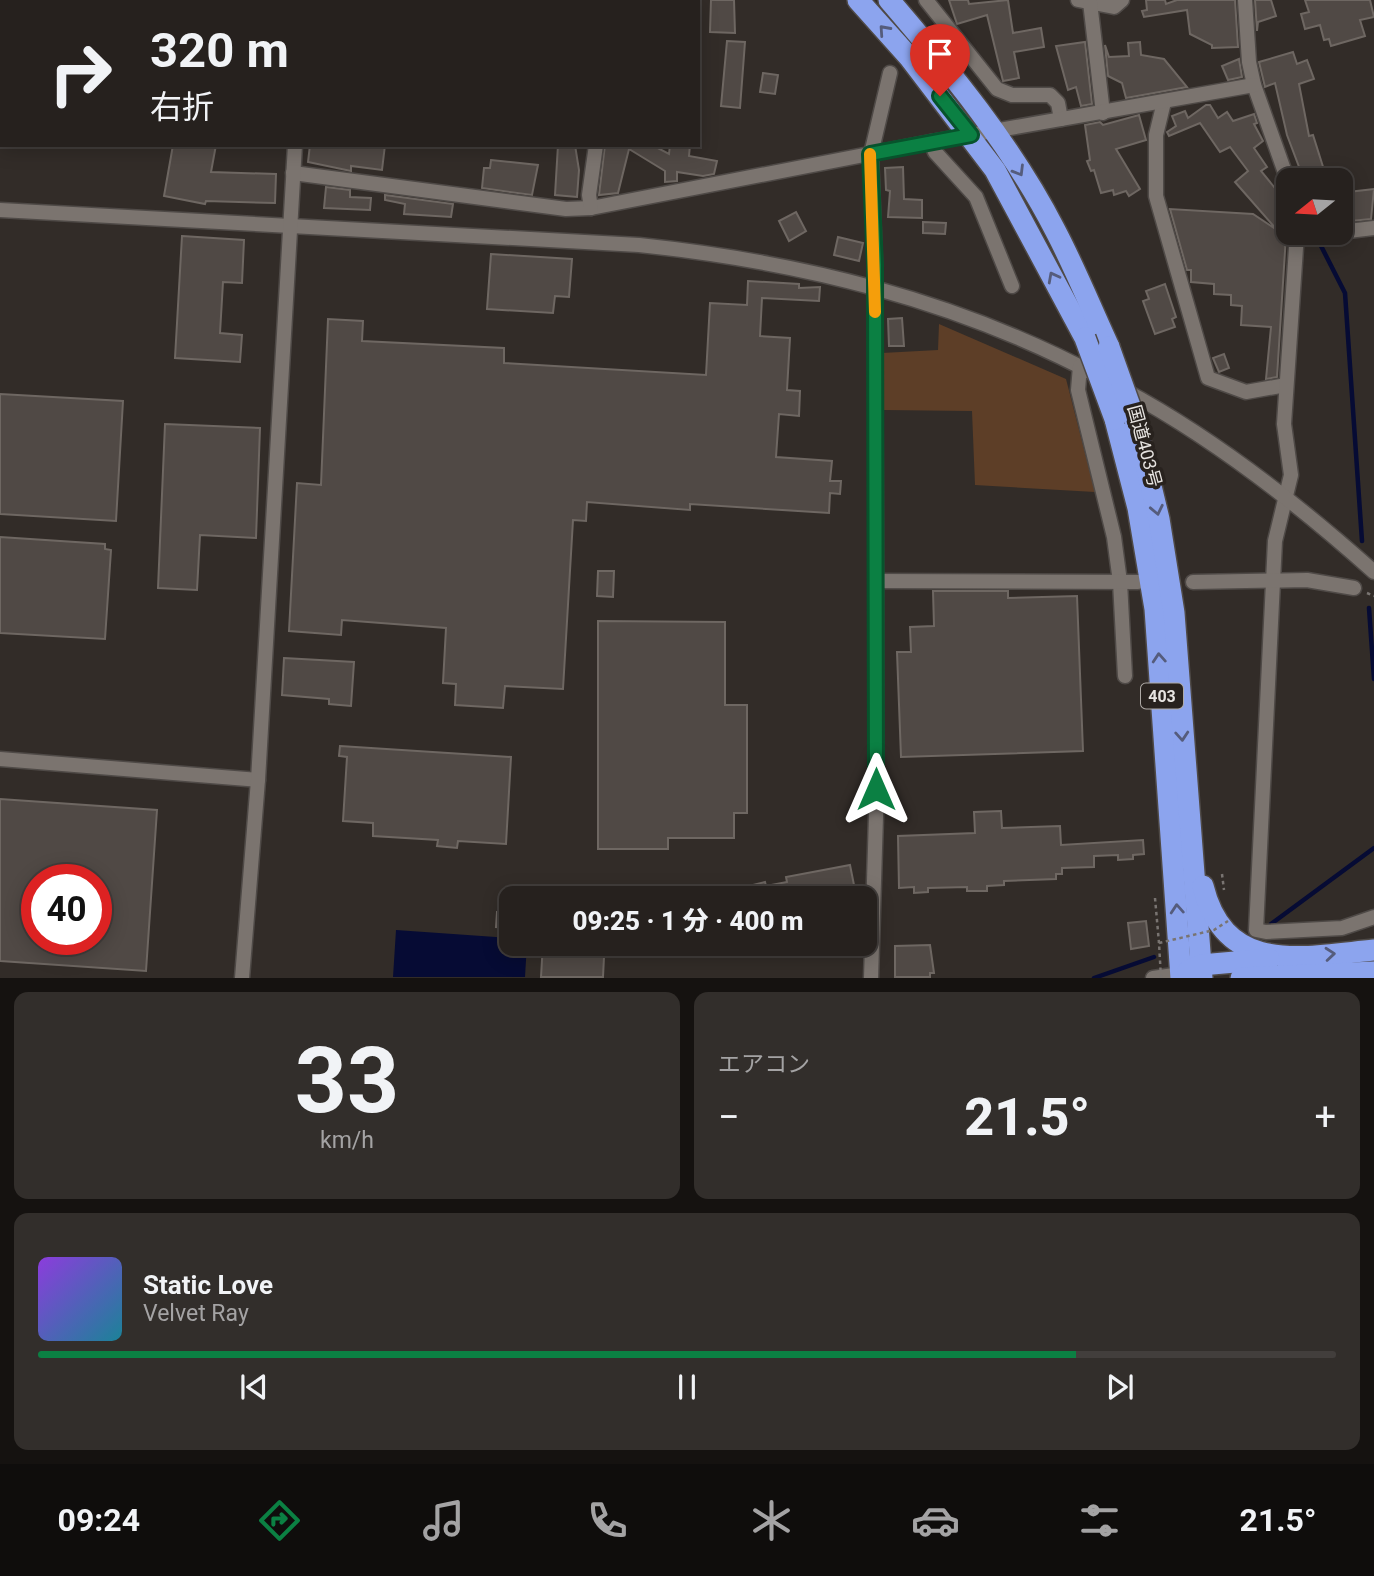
<!DOCTYPE html>
<html lang="ja">
<meta charset="utf-8">
<style>
:root{--surface:#26211e;--page:#322e2b;--text:#f1f3f6;--muted:#a4a3a4;--line:#423e3c;--accent:#0b8043}
body{margin:0;font-family:Roboto,"Noto Sans JP",sans-serif;background:var(--page);color:var(--text);height:100vh;display:flex;flex-direction:column;font-size:26px;white-space:nowrap}
*{box-sizing:border-box;margin:0}
p{font-size:23px;color:var(--muted)}
.icon{flex:none;width:38px;height:38px;fill:none;stroke:currentColor;stroke-width:2;stroke-linecap:round;stroke-linejoin:round}
.map{position:relative;height:978px;overflow:hidden}
.panel{display:flex;flex-direction:column;gap:14px;padding:14px;background:#151210;flex:1}
.panel>*{flex:none}
.banner{position:absolute;left:0px;top:0px;width:700px;height:147px;box-shadow:0 4px 18px #0003,0 0 0 2px var(--line);background:#26211e;color:var(--text);overflow:hidden}
.needle{width:46px;rotate:252deg}
.buttons{position:absolute;left:1276px;top:168px;display:grid;gap:14px}
.buttons a{display:grid;place-items:center;width:77px;height:77px;border-radius:14px;background:var(--surface);box-shadow:0 4px 18px #0003,0 0 0 2px var(--line);font-size:35px}
.speed{position:absolute;left:21px;top:864px;display:flex;gap:14px;font-size:35px;font-weight:700;text-align:center}
.speed>*{display:grid;place-content:center;width:91px;height:91px;border-radius:50%;background:var(--surface);box-shadow:0 4px 18px #0003,0 0 0 2px var(--line);line-height:1}
.speed .limit{border:10px solid #d22;background:#fff;color:#111}
.pin{position:absolute;display:grid;place-items:center;width:60px;height:60px;color:#fff;margin:-72px -30px;border-radius:50% 50% 50% 0;rotate:-45deg;box-shadow:0 0 7px #0007}
.pin .icon{rotate:45deg}
.me{position:absolute;width:77px;margin:-38px;rotate:0deg;stroke-linejoin:round;filter:drop-shadow(0 0 5px #0008)}
.turn{display:flex;align-items:center;gap:24px;height:147px;padding:0 35px;font-size:32px}
.turn .icon{width:91px;height:91px;stroke-width:2.5}
.turn b{display:block;font-size:49px;line-height:60px}
.big{font-size:52px;font-weight:800;line-height:1.1}
.panel .card{flex:1;display:flex;flex-direction:column;justify-content:center;gap:10px;min-width:0;padding:0 24px;border-radius:14px;background:var(--page)}
.panel .dial{align-items:center;gap:0}
.dial b{font-size:91px;line-height:1}
.song{display:flex;align-items:center;gap:21px}
.cover{width:84px;height:84px;border-radius:10px;background:linear-gradient(135deg,hsl(270 70% 55%),hsl(190 70% 35%))}
.played{height:7px;border-radius:4px;background:linear-gradient(90deg,var(--accent) 80%,var(--line) 80%)}
.keys{display:flex;justify-content:space-around;direction:ltr}
.heat{display:flex;justify-content:space-between;align-items:center;font-size:38px;direction:ltr}
.panel .tiles{flex:1;display:grid;gap:14px;grid-template-columns:1fr 1fr}
.card:last-child{grid-column:span 2}
.trip{position:absolute;left:499px;top:886px;width:378px;height:70px;border-radius:14px;background:var(--surface);box-shadow:0 4px 18px #0003,0 0 0 2px var(--line);font-weight:800;line-height:70px;text-align:center}
.tab-bar{display:flex;height:112px;justify-content:space-around;align-items:center;background:#0f0d0c;color:var(--muted)}
.tab-bar .icon{width:49px;height:49px}
.tab-bar .selected{color:var(--accent)}
.tab-bar b{font-size:32px;color:var(--text)}
.map>svg:first-child{display:block}
</style>
<div class="map">
<svg width="1374" height="978" viewBox="0 0 1374 978">
<rect width="100%" height="100%" fill="#322c28"/>
<polygon fill="#5d3e27" points="939,324 1066,379 1095,492 975,485 972,411 883,410 882,353 938,350"/>
<polygon fill="#060b34" points="396,930 511,938 511,943 527,943 525,977 393,977"/>
<g fill="none" stroke-linecap="round" stroke-linejoin="round">
<g stroke="#060b34" stroke-width="4.5">
<polyline points="1318,240 1345,293 1362,541"/>
<polyline points="1369,608 1374,679"/>
<polyline points="1271,924 1374,848"/>
<polyline points="1094,978 1154,957"/>
</g>
</g>
<g fill="#504945" stroke="#6e6762" stroke-width="2" fill-rule="evenodd">
<polygon points="711,0 734,0 735,33 710,32"/>
<polygon points="949,0 968,0 969,4 1008,0 1013,33 1041,28 1044,47 1014,52 1019,78 1003,81 987,15 957,24"/>
<polygon points="1146,0 1165,0 1166,4 1177,0 1235,0 1238,47 1212,48 1212,45 1190,34 1187,10 1144,17 1142,11 1147,10"/>
<polygon points="1255,0 1271,0 1276,16 1258,22 1257,31"/>
<polygon points="1305,0 1370,0 1374,17 1360,20 1365,36 1331,46 1329,39 1324,40 1320,25 1305,29 1301,14 1309,12"/>
<polygon points="727,41 745,42 740,108 721,106"/>
<polygon points="1085,42 1092,104 1081,106 1076,87 1068,90 1056,46"/>
<polygon points="1140,42 1141,55 1164,59 1187,87 1126,98 1122,83 1108,76 1105,45 1109,57 1129,56 1128,43"/>
<polygon points="1293,52 1297,64 1307,60 1314,79 1299,84 1309,136 1313,135 1325,173 1304,180 1287,135 1275,83 1265,87 1259,62"/>
<polygon points="1239,59 1242,77 1228,80 1222,66"/>
<polygon points="763,73 778,75 775,94 760,92"/>
<polygon points="1206,105 1210,105 1218,118 1227,112 1233,121 1254,114 1257,123 1254,124 1263,141 1254,148 1267,167 1261,171 1288,204 1277,377 1266,379 1271,327 1241,325 1242,306 1231,305 1231,295 1214,294 1214,284 1191,282 1191,270 1187,270 1170,209 1253,214 1277,230 1235,182 1248,171 1230,147 1220,152 1200,123 1169,136 1167,132 1176,126 1172,116 1185,111 1188,118"/>
<polygon points="1139,115 1146,140 1116,149 1140,189 1129,196 1126,191 1114,195 1113,190 1101,193 1094,170 1091,171 1087,161 1090,160 1085,125 1100,122 1103,125"/>
<polygon points="173,145 216,145 211,172 276,174 275,203 206,201 205,204 164,196"/>
<polygon points="310,145 385,145 382,170 351,166 351,171 308,162"/>
<polygon points="558,145 575,145 579,170 577,197 555,195"/>
<polygon points="605,145 652,145 669,154 670,145 690,145 689,156 717,161 714,174 703,176 677,172 677,181 665,182 665,171 629,149 618,193 599,195"/>
<polygon points="491,160 538,165 532,195 482,188 484,168 490,168"/>
<polygon points="903,167 904,199 922,200 922,218 888,217 890,191 886,190 885,168"/>
<polygon points="326,187 350,190 350,197 371,198 370,210 324,208"/>
<polygon points="1374,189 1371,219 1340,222 1340,193"/>
<polygon points="385,195 453,204 451,217 404,214 405,204 385,200"/>
<polygon points="796,212 806,231 789,241 779,221"/>
<polygon points="923,222 946,223 945,234 923,233"/>
<polygon points="182,236 244,240 242,283 223,282 220,333 242,335 240,362 175,358"/>
<polygon points="838,237 863,243 859,261 834,255"/>
<polygon points="491,254 572,259 569,297 555,296 553,313 487,309"/>
<polygon points="748,281 799,284 799,288 820,287 819,301 762,298 760,336 790,338 787,390 800,391 799,416 779,414 776,457 832,461 830,481 841,481 840,494 830,493 829,513 690,504 690,510 587,502 586,521 573,520 563,689 505,686 503,708 455,705 456,684 443,683 446,628 342,620 341,635 289,631 297,483 321,485 328,319 363,321 362,341 504,348 504,363 706,375 710,303 747,305"/>
<polygon points="1165,284 1176,317 1172,319 1175,327 1155,334 1143,301 1149,299 1146,291"/>
<polygon points="902,318 904,346 889,346 888,319"/>
<polygon points="1224,354 1229,368 1219,372 1213,358"/>
<polygon points="0,394 123,401 116,521 0,514"/>
<polygon points="165,424 260,428 256,538 200,535 197,590 158,588"/>
<polygon points="0,537 105,544 105,549 111,550 105,639 0,633"/>
<polygon points="598,571 614,571 613,597 597,596"/>
<polygon points="933,591 1008,591 1008,598 1077,596 1083,751 901,757 897,652 911,652 910,627 934,626"/>
<polygon points="598,621 725,622 725,705 747,705 747,813 734,813 734,838 668,838 668,849 598,849"/>
<polygon points="284,658 354,662 351,706 329,704 329,699 282,695"/>
<polygon points="340,746 511,757 506,844 458,841 457,848 437,846 438,840 373,836 373,823 343,821 347,757 339,756"/>
<path d="M0 799 157 810 146 971 0 961ZM37 880H96V940H37Z"/>
<polygon points="1001,811 1002,828 1060,826 1061,845 1143,840 1144,854 1133,855 1133,859 1118,860 1118,855 1094,856 1094,867 1062,868 1062,874 1056,874 1056,879 1004,881 1004,885 987,886 987,891 967,891 967,887 928,888 928,892 914,893 914,887 899,888 898,836 975,833 974,812"/>
<polygon points="850,865 855,890 831,895 832,898 725,898 724,893 749,886 765,882 766,886 787,882 786,877"/>
<polygon points="497,912 511,913 511,928 496,927"/>
<polygon points="1146,921 1149,946 1131,949 1128,923"/>
<polygon points="543,943 622,943 604,957 603,977 541,977"/>
<polygon points="930,945 934,973 930,973 930,977 895,977 895,946"/>
</g>
<g fill="none" stroke-linecap="round" stroke-linejoin="round">
<g stroke="#4f4a47" stroke-width="17">
<g id="minor">
<polyline points="200,0 201,2"/>
<polyline points="926,0 997,89 1012,95 1050,95 1058,103 1061,119"/>
<polyline points="1078,0 1114,7 1122,0"/>
<polyline points="1245,0 1249,62 1254,85 1288,181"/>
<polyline points="304,2 304,0"/>
<polyline points="637,2 637,0"/>
<polyline points="1090,2 1103,113"/>
<polyline points="1164,102 1156,135 1156,196 1208,378 1246,392 1286,385"/>
<polyline points="931,142 935,152 976,197 1012,286"/>
<polyline points="293,173 566,209 591,208 931,142 1254,85"/>
<polyline points="591,208 589,195 596,145"/>
<path d="M0 210 639 245C801 262 956 300 1100 377"/>
<polyline points="1340,232 1374,228"/>
<polyline points="1297,233 1284,424 1291,475 1275,541 1256,930 1266,932 1342,928 1374,917"/>
<polyline points="1298,237 1335,233"/>
<polyline points="1080,366 1078,390 1114,537 1120,582 1125,676"/>
<path d="M1124 390C1215 439 1297 503 1374 572"/>
<polyline points="876,581 1138,582"/>
<polyline points="1193,582 1307,580 1354,588"/>
<polyline points="0,759 258,780"/>
<polyline points="242,978 258,780 295,145"/>
<polyline points="871,978 876,816 876,581 875,265 871,154 890,73"/>
<polyline points="1153,978 1181,974"/>
</g>
</g>
<g stroke="#4f4a47" stroke-width="24">
<g id="highway">
<polyline points="858,0 909,57 995,170 1085,338"/>
<path d="M889 0C950 71 1012 146 1055 230 1075 268 1091 308 1109 347"/>
<polyline points="1115,419 1138,508 1155,609 1181,978"/>
<polyline points="1135,420 1159,519 1174,613 1202,978"/>
<path d="M1203 886C1225 976 1302 957 1374 950"/>
<polyline points="1188,971 1201,965 1269,959"/>
<polyline points="1241,978 1374,972"/>
</g>
</g>
<g stroke="#797471" stroke-width="2.5" stroke-dasharray="3.5 3.5" stroke-linecap="butt">
<polyline points="1367,593 1374,596"/>
<polyline points="1222,874 1224,890"/>
<polyline points="1155,898 1159,943"/>
</g>
<use href="#minor" stroke="#7b746f" stroke-width="14"/>
<use href="#highway" stroke="#8ca4ee" stroke-width="21"/>
<g stroke="#4f4a47" stroke-width="24" stroke-linecap="butt">
<g id="highway-bridge">
<polyline points="1085,338 1115,419"/>
<polyline points="1109,347 1135,420"/>
</g>
</g>
<polyline stroke="#797471" stroke-width="2.5" stroke-dasharray="3.5 3.5" stroke-linecap="butt" points="1161,978 1159,943 1214,930 1228,921"/>
<use href="#highway-bridge" stroke="#8ca4ee" stroke-width="21"/>
</g>
<defs><path id="oneway-chevron" d="M-2-3.5L2.5 0L-2 3.5" fill="none" stroke-width="1.6" stroke-linecap="round" stroke-linejoin="round" transform="scale(1.75)"/></defs>
<g stroke="#555c7c">
<use href="#oneway-chevron" transform="translate(884 30) rotate(-132)"/>
<use href="#oneway-chevron" transform="translate(1019 171) rotate(59)"/>
<use href="#oneway-chevron" transform="translate(1053 277) rotate(-118)"/>
<use href="#oneway-chevron" transform="translate(1157 510) rotate(78)"/>
<use href="#oneway-chevron" transform="translate(1159 658) rotate(-94)"/>
<use href="#oneway-chevron" transform="translate(1182 736) rotate(86)"/>
<use href="#oneway-chevron" transform="translate(1177 909) rotate(-94)"/>
<use href="#oneway-chevron" transform="translate(1330 954) rotate(-5)"/>
</g>
<g fill="none" stroke-linecap="round" stroke-linejoin="round">
<g stroke="#07532c" stroke-width="18">
<polyline id="route" points="876,789 875,265 870,154 971,135 940,96"/>
</g>
<use href="#route" stroke="#0b8043" stroke-width="12"/>
<polyline stroke="#f59e0b" stroke-width="12" points="870,154 875,312"/>
</g>
<g text-anchor="middle" dominant-baseline="central" stroke-width="7" stroke-linejoin="round" paint-order="stroke">
<rect fill="#28221e" stroke="#aeaaa6" stroke-width="2" x="1141" y="683.5" width="42" height="25" rx="5"/>
<g font-size="16" font-weight="bold" fill="#e7e4e1">
<text x="1162" y="696">403</text>
</g>
<g font-size="18" fill="#e7e4e1" stroke="#28221e">
<text transform="translate(1145 446) rotate(75)">国道403号</text>
</g>
</g>
</svg>
<div class="buttons">
<a><svg class="needle" viewBox="-14 -14 28 28"><path d="M0-13l5 13h-10z" fill="#e53935"/><path d="M0 13l5-13h-10z" fill="#a4a3a4"/></svg></a>
</div>
<div class="speed"><div class="limit">40</div></div>
<div class="pin" style="left:940px;top:96px;background:#d93025"><svg class="icon" aria-label="arrive" viewBox="0 0 24 24"><path d="M6 21V4h12l-3 4 3 4H6"/></svg></div>
<svg class="me" style="left:876px;top:789px" viewBox="-20 -20 40 40"><path d="M0-17L14 15 0 8-14 15z" fill="#0b8043" stroke="#fff" stroke-width="4"/></svg>
<div class="trip">09:25 · 1 分 · 400 m</div>
<div class="banner">
<div class="turn"><svg class="icon" aria-label="right" viewBox="0 0 24 24"><path d="M7 20v-9h11M14 6l5 5-5 5"/></svg><div><b>320 m</b>右折</div></div>
</div>
</div>
<section class="panel">
<div class="tiles">
<div class="card dial"><b>33</b><p>km/h</p></div>
<div class="card"><p>エアコン</p>
<div class="heat"><a>−</a><b class="big">21.5°</b><a>+</a></div>
</div>
<div class="card">
<div class="song"><i class="cover"></i><div><b>Static Love</b><p>Velvet Ray</p></div></div>
<div class="played"></div>
<div class="keys"><svg class="icon" aria-label="previous" viewBox="0 0 24 24"><path d="M18 5L8 12l10 7zM5 5v14"/></svg><svg class="icon" aria-label="pause" viewBox="0 0 24 24"><path d="M8 5v14M16 5v14"/></svg><svg class="icon" aria-label="next" viewBox="0 0 24 24"><path d="M6 5l10 7-10 7zM19 5v14"/></svg></div>
</div>
</div>
</section>
<nav class="tab-bar">
<b>09:24</b>
<svg class="icon selected" aria-label="directions" viewBox="0 0 24 24"><path d="M12 3l9 9-9 9-9-9zM9 14v-3h6M13 9l2 2-2 2"/></svg>
<svg class="icon" aria-label="music" viewBox="0 0 24 24"><path d="M9 18V5l10-2v13"/><circle cx="6" cy="18" r="3"/><circle cx="16" cy="16" r="3"/></svg>
<svg class="icon" aria-label="phone" viewBox="0 0 24 24"><path d="M5 4h4l2 5-3 2q2 4 5 5l2-3 5 2v4C11 20 4 13 5 4z"/></svg>
<svg class="icon" aria-label="climate" viewBox="0 0 24 24"><path d="M12 3v18M4 7l16 10M4 17L20 7"/></svg>
<svg class="icon" aria-label="car" viewBox="0 0 24 24"><path d="M5 17H2v-5l4-1 3-4h7l3 4 3 1v5h-3M9 17h6M6 11h13"/><circle cx="7" cy="17" r="2"/><circle cx="17" cy="17" r="2"/></svg>
<svg class="icon" aria-label="filters" viewBox="0 0 24 24"><path d="M4 7h16M4 17h16"/><circle cx="9" cy="7" r="2"/><circle cx="15" cy="17" r="2"/></svg>
<b>21.5°</b>
</nav>
